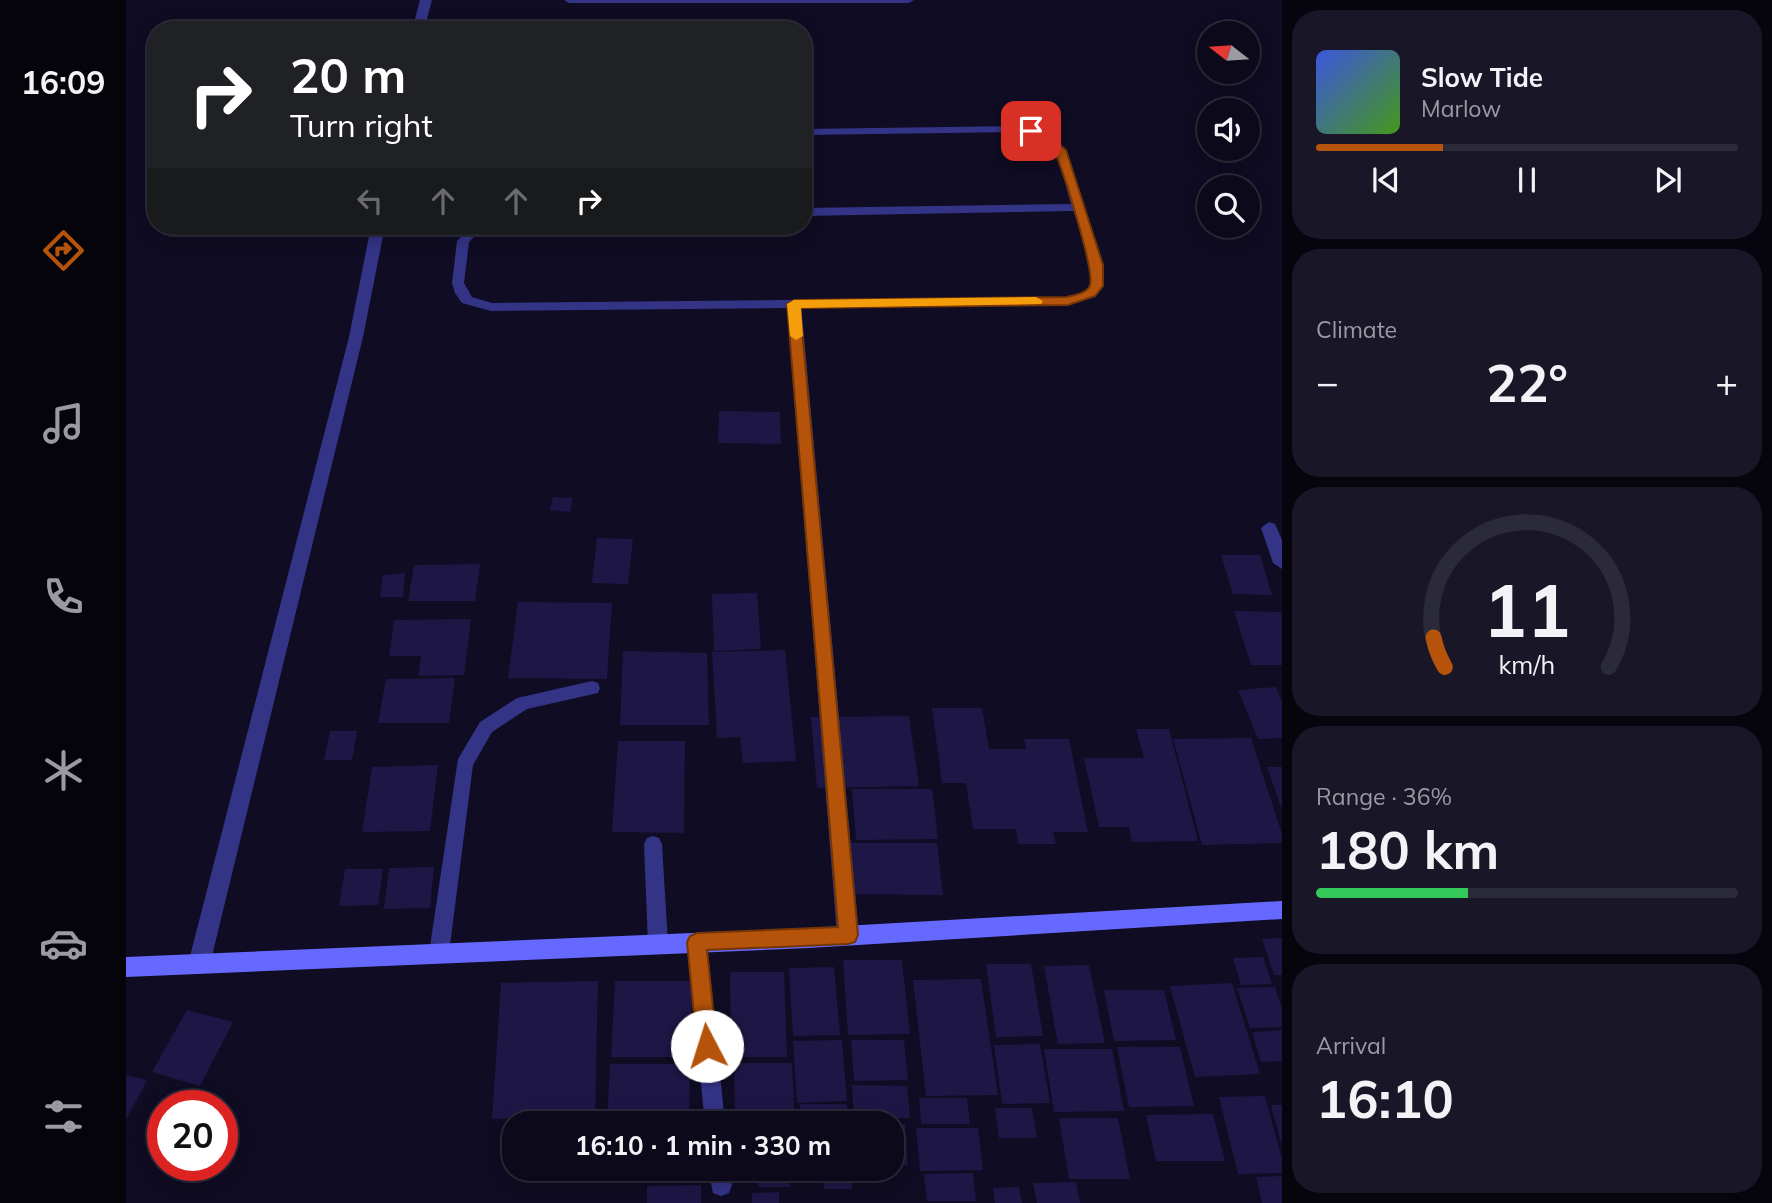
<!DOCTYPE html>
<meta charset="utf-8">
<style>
:root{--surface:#0b091a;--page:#191727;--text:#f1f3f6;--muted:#9a9aa2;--line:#2b2a39;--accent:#b45309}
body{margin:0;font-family:Mulish,sans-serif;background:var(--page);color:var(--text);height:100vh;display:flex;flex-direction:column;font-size:26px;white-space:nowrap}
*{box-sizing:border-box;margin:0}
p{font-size:23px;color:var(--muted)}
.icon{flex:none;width:38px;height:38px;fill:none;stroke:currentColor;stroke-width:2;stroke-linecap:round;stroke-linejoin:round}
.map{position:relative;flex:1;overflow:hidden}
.side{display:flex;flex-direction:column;gap:10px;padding:10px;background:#06050e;width:490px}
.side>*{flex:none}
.top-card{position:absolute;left:21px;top:21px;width:665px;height:214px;border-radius:28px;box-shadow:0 4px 18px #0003,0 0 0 2px var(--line);background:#202124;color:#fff;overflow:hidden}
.needle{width:46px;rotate:287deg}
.controls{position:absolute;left:1071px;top:21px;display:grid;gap:14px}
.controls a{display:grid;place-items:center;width:63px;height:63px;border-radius:50%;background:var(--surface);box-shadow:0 4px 18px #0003,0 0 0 2px var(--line);font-size:35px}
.speed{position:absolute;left:21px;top:1090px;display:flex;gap:14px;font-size:35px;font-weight:700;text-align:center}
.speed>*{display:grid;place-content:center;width:91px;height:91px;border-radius:50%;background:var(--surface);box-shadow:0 4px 18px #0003,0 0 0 2px var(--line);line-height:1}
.speed .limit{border:10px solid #d22;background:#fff;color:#111}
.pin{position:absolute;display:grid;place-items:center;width:60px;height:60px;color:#fff;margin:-30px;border-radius:14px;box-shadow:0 4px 10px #0006}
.me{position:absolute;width:77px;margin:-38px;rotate:355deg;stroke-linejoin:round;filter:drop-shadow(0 0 5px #0008)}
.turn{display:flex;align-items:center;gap:24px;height:147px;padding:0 28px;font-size:32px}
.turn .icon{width:91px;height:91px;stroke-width:2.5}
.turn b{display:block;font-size:49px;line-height:60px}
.lanes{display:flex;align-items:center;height:66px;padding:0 28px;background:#0003;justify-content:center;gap:35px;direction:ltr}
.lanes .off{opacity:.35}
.big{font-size:52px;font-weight:700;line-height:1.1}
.side .card{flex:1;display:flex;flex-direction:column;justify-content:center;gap:10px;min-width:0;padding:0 24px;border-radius:28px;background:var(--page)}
.side .dial{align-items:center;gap:0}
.dial svg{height:182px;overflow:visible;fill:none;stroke:var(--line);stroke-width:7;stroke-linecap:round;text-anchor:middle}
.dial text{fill:var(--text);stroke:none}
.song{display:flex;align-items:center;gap:21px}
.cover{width:84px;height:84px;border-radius:10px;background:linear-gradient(135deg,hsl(230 70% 55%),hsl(100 70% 35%))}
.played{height:7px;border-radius:4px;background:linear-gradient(90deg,var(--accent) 30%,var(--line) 30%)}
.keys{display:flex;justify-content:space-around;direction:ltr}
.heat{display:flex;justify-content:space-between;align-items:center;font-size:38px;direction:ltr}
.charge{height:10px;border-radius:5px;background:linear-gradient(90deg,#34c759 36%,var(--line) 0)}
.trip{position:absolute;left:376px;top:1111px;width:402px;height:70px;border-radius:28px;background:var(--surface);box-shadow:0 4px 18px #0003,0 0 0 2px var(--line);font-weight:700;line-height:70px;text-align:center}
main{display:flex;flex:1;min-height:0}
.menu{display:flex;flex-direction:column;width:126px;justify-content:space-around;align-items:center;background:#04040a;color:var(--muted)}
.menu .icon{width:49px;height:49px}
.menu .current{color:var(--accent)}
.menu b{font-size:32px;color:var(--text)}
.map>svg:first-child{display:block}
</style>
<main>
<nav class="menu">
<b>16:09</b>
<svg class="icon current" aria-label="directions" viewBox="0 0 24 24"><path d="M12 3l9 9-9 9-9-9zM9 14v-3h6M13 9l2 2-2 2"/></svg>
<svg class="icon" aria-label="music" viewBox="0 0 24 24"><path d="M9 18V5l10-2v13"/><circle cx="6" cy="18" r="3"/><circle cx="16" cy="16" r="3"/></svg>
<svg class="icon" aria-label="phone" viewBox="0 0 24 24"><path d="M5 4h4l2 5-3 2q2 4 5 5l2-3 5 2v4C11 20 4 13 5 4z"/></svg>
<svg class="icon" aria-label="climate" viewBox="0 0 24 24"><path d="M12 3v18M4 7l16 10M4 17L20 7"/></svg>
<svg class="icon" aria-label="car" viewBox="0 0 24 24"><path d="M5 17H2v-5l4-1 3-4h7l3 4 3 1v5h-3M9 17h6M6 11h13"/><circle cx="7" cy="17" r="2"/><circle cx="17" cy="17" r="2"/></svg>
<svg class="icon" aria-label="filters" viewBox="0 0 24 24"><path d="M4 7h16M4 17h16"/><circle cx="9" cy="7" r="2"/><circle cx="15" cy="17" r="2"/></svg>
</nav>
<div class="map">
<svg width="1156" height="1203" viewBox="0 0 1156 1203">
<rect width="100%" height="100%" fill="#0f0c23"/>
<g fill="#1e1746">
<polygon points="593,411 654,412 655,444 592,443"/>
<polygon points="427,497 447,498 444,512 424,510"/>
<polygon points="471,538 507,539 502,584 466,583"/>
<polygon points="1095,555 1134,555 1146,595 1107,594"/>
<polygon points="354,564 349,601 282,601 288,565"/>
<polygon points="279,573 277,597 254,597 257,575"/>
<polygon points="631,593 635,649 588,651 586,594"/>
<polygon points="392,602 486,603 481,679 382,678"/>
<polygon points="1108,611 1156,612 1156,665 1125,665"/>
<polygon points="345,619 338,675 292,676 295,656 263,656 268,620"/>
<polygon points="659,650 670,761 617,763 614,737 591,738 586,652"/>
<polygon points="497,651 581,653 583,725 494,725"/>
<polygon points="329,678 323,723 252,723 260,679"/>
<polygon points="1150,687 1156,702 1156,738 1132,739 1112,690"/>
<polygon points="806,708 856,708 863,749 900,749 898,739 943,739 962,832 927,832 930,844 892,844 890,829 847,829 840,783 816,783"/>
<polygon points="783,716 793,786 691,788 685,717"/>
<polygon points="1010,729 1043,729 1072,841 1006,842 1003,827 973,827 958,758 1018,758"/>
<polygon points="204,731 231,731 226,760 198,760"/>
<polygon points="1125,738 1156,834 1156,843 1076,845 1047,739"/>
<polygon points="492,741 559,741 558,833 486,832"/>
<polygon points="312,765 304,831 236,832 246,767"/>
<polygon points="1141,767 1156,767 1156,810"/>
<polygon points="726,789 806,789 812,839 730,840"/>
<polygon points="707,843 811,843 817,895 710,894"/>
<polygon points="308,867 304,908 258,909 263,868"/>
<polygon points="219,869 257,869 252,905 213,906"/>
<polygon points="1156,938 1156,975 1148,975 1136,939"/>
<polygon points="1137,957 1146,984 1115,985 1107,958"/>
<polygon points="717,960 776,960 784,1034 722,1035"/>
<polygon points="860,964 905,964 917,1036 870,1037"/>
<polygon points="963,965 979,1043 932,1044 918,966"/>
<polygon points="708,967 714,1035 667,1036 663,968"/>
<polygon points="604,972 658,972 661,1057 605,1057"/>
<polygon points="855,979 872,1095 800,1096 787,980"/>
<polygon points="472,981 469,1116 366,1119 375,983"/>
<polygon points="489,981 566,981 565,1057 485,1057"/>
<polygon points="1106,983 1134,1074 1069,1077 1044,986"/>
<polygon points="1149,987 1156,1009 1156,1027 1124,1028 1111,988"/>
<polygon points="978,990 1038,990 1050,1040 988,1041"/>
<polygon points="61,1010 107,1022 74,1086 26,1072"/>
<polygon points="1156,1030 1156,1061 1135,1062 1126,1032"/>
<polygon points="716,1040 721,1101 671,1103 667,1041"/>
<polygon points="725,1040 778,1040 782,1080 728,1081"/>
<polygon points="914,1044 924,1103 876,1104 868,1045"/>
<polygon points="991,1047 1054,1047 1068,1106 1003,1107"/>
<polygon points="918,1049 986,1049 998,1111 928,1112"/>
<polygon points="608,1063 666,1063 669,1124 609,1124"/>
<polygon points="484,1064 564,1064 563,1124 481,1124"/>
<polygon points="0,1075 21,1080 0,1120"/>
<polygon points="726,1085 781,1086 784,1118 728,1119"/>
<polygon points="1139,1096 1156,1159 1156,1173 1112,1174 1093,1097"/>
<polygon points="793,1098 841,1098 844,1124 795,1124"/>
<polygon points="674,1104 721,1104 722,1124 675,1124"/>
<polygon points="1145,1105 1156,1105 1156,1143 1155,1143"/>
<polygon points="869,1108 906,1108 911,1138 873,1138"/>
<polygon points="1087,1114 1099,1161 1030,1161 1020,1115"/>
<polygon points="933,1118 992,1118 1004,1179 943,1179"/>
<polygon points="766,1124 779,1124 782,1165 766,1165"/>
<polygon points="790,1128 852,1128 857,1170 794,1171"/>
<polygon points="532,1169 568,1169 568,1179 531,1180"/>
<polygon points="632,1169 663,1169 664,1187 632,1187"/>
<polygon points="697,1169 724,1169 726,1189 698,1189"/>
<polygon points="847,1173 850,1201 801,1201 798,1174"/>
<polygon points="1156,1176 1156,1203 1136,1203 1130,1177"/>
<polygon points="950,1182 954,1203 911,1203 907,1183"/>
<polygon points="575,1185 575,1203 521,1203 521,1186"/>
<polygon points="893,1187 896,1203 869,1203 867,1188"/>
<polygon points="653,1192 653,1203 626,1203 626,1193"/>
</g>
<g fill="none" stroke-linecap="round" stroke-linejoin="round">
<g fill="#333486" fill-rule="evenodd">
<polygon points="438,0 788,0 783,3 443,3"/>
<path d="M896 126 920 132 940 150 977 265V286L969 297 942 305 365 311 336 303 329 293 326 283 331 241 345 226H358L343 242 338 283 346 297 366 303 941 297 959 291 965 285V265L948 211 677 216V208L945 204C935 170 934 142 896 132L677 135V129Z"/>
<polygon points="466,681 472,683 474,688 472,693 401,709 366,732 347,765 323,953 320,959 313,962 306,959 303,953 332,759 354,722 391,698"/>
<polygon points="527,836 533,838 536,844 542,944 539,950 532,953 525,950 522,944 518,844 521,838"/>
<polygon points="571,933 578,936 581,942 599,1124 579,1124 561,942 564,936"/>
<polygon points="582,1169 604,1169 606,1185 603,1193 595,1196 587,1193"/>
</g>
<g fill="#333486" fill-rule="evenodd">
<polygon points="294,0 306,0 298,30 286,30"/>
<polygon points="245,226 259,226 237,337 84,964 81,971 73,974 65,971 62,964 223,337"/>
<polygon points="668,300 675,304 733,935 729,942 722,945 715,942 711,935 661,304"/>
<polygon points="1143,522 1149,524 1156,540 1156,569 1147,563 1135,528"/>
</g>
<polygon fill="#6669ff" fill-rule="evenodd" points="1156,901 1156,919 683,948 0,977 0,957 683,928"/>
</g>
<path fill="#b45309" stroke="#753606" stroke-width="2" d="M905 128 920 132 940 150 977 265V286L969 296 942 305 674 308 732 935 729 942 722 944 581 950 591 1046 588 1053 581 1056 574 1053 571 1046 561 942 564 936 571 933 712 927 661 304 668 300 941 297C948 295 962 293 964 285 969 271 937 170 929 153 923 141 909 138 900 131Z"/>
<polygon fill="#f59e0b" points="910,297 917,301 915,304 675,308 677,336 670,340 664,336 661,304 668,300"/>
</svg>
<div class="controls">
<a><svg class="needle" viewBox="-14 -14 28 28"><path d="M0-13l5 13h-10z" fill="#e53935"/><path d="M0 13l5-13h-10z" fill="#9a9aa2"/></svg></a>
<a><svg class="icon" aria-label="sound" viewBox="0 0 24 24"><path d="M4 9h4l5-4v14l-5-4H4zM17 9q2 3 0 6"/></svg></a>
<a><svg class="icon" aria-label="search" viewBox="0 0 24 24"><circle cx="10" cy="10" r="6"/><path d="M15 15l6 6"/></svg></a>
</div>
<div class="speed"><div class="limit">20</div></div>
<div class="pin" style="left:905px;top:131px;background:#d93025"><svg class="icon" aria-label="arrive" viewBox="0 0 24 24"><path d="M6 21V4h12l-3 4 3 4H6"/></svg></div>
<svg class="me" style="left:581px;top:1046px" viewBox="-20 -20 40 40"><circle r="19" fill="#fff"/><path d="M0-13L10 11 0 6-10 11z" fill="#b45309"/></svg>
<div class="trip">16:10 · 1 min · 330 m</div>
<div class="top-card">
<div class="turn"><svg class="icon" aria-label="right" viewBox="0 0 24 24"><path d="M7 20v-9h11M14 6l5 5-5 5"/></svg><div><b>20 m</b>Turn right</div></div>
<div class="lanes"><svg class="icon off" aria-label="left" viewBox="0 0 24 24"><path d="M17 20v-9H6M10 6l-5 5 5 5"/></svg><svg class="icon off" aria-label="ahead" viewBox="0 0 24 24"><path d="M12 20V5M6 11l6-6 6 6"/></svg><svg class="icon off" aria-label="ahead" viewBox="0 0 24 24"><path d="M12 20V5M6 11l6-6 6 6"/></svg><svg class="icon" aria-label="right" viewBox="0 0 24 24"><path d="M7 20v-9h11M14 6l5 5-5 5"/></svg></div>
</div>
</div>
<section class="side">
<div class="card">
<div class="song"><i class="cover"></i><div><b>Slow Tide</b><p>Marlow</p></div></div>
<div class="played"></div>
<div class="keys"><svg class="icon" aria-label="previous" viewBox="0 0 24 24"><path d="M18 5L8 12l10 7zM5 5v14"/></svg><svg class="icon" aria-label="pause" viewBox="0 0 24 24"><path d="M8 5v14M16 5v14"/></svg><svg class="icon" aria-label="next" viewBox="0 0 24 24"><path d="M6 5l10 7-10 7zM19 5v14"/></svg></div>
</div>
<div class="card"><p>Climate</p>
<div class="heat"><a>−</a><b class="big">22°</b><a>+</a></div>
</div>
<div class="card dial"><svg viewBox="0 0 100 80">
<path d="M14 69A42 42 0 1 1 86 69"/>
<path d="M14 69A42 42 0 0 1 9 56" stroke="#b45309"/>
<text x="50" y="56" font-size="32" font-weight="700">11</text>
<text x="50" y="72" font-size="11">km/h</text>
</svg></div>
<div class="card"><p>Range · 36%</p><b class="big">180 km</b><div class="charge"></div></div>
<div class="card"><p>Arrival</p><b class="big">16:10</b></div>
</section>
</main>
